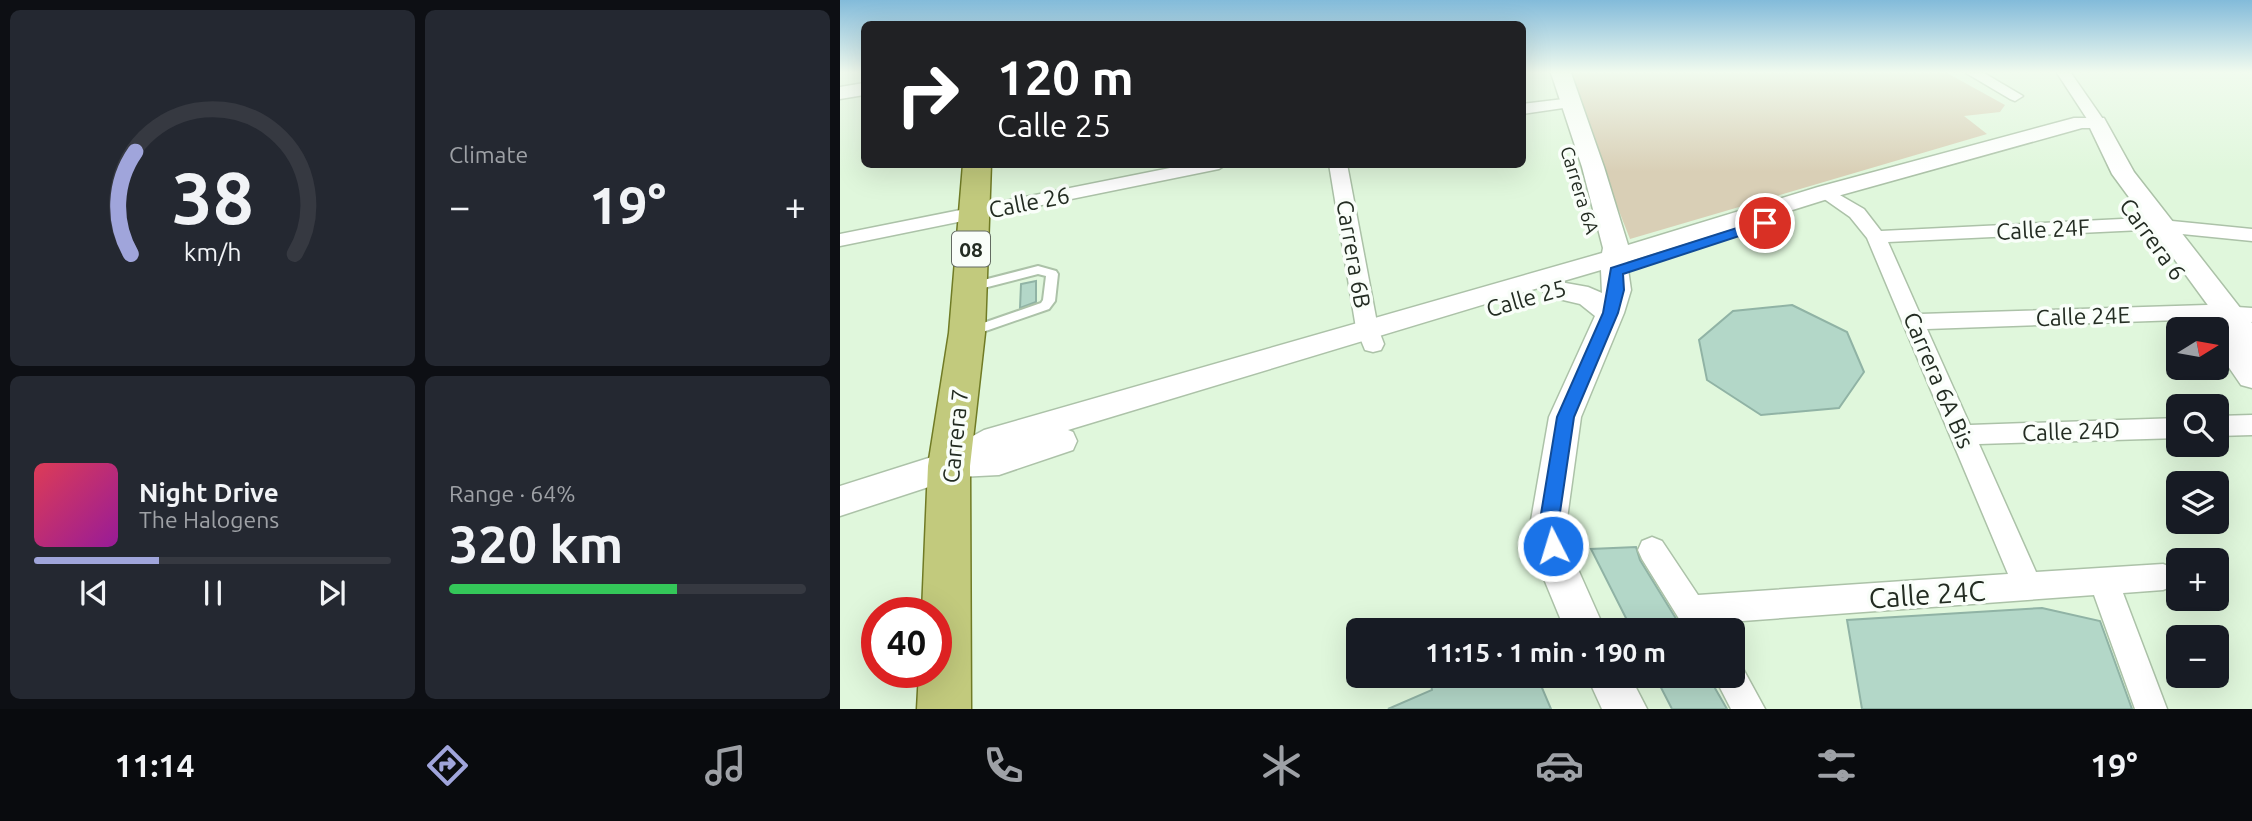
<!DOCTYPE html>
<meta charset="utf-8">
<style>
:root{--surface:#171b24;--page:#242831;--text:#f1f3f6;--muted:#9ea1a6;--line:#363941;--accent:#a0a5db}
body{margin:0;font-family:Ubuntu,sans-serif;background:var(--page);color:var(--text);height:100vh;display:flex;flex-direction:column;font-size:26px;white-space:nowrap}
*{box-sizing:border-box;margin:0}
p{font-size:23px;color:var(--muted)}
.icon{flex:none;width:38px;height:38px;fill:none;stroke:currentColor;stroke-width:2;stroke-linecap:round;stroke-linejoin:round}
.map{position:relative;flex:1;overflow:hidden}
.panel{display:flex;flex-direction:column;gap:10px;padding:10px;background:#0d0f14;width:840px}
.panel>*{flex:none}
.banner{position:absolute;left:21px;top:21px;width:665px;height:147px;border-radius:10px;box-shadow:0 7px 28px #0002;background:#202124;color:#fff;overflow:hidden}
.needle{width:46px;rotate:79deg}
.fabs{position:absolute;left:1326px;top:317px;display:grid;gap:14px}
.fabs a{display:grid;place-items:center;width:63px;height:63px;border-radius:10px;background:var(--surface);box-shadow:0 7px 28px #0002;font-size:35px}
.speed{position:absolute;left:21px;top:597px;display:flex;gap:14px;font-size:35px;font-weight:700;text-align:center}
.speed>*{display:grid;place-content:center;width:91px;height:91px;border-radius:50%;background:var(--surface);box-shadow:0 7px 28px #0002;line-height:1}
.speed .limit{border:10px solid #d22;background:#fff;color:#111}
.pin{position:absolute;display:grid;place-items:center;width:60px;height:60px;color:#fff;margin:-30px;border:4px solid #fff;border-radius:50%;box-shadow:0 2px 7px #0007}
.me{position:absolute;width:77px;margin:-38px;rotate:355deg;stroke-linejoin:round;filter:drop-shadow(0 0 5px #0008)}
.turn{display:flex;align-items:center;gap:24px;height:147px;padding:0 21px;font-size:32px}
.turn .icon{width:91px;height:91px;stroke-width:2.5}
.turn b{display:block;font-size:49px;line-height:60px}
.big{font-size:52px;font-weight:700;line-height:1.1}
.panel .tile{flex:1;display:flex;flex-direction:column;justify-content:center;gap:10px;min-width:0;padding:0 24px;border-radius:10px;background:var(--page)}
.panel .dial{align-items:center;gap:0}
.dial svg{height:182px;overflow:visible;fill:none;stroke:var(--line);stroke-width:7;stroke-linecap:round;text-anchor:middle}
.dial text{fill:var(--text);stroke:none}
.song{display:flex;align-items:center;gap:21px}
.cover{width:84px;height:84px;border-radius:10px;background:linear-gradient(135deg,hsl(350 70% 55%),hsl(300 70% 35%))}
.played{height:7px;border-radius:4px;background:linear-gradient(90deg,var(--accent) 35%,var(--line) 35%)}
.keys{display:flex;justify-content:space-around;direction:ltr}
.heat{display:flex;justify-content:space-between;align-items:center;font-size:38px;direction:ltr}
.charge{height:10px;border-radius:5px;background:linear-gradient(90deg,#34c759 64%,var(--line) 0)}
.panel .tiles{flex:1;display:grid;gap:10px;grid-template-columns:repeat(2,1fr)}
.trip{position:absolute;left:506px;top:618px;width:399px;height:70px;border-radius:10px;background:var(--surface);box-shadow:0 7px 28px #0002;font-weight:700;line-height:70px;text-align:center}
.tab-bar{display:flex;height:112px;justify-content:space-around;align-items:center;background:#090b0e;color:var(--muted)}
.tab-bar .icon{width:49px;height:49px}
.tab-bar .on{color:var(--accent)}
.tab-bar b{font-size:32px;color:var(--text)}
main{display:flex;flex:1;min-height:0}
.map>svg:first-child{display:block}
</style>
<main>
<section class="panel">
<div class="tiles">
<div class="tile dial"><svg viewBox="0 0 100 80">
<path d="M14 69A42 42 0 1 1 86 69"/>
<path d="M14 69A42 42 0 0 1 16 24" stroke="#a0a5db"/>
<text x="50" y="56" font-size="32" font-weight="700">38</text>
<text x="50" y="72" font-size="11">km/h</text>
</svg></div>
<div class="tile"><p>Climate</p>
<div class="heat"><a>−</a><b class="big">19°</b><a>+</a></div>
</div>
<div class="tile">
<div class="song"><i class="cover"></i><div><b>Night Drive</b><p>The Halogens</p></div></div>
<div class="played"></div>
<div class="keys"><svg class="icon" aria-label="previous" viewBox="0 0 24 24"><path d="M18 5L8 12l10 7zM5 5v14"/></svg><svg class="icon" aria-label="pause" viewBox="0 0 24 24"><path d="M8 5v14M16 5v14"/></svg><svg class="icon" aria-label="next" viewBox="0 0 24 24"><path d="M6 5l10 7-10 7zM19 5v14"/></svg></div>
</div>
<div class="tile"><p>Range · 64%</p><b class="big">320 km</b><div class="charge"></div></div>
</div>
</section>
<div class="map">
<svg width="1412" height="709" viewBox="0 0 1412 709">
<rect width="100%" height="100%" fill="#e0f7dc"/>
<polygon fill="#d9cfb6" points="725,73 1107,73 1165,105 1160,112 1124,116 1147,134 790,239"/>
<g fill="#b3d7c8" stroke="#90b3a5" stroke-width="2">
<polygon points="196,281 196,302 180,308 181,284"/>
<polygon points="952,305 1007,332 1024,372 999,408 921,415 867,380 859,340 893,311"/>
<polygon points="796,547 800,560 843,630 792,630 751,549"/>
<polygon points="1202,608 1260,621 1292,709 1022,709 1007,620"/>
<polygon points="590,676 697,676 711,709 548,709 592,690"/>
<polygon points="815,676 868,676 887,709 832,709"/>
</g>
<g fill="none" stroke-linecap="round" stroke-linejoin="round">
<g stroke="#acc2a8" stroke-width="4">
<polygon id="service" points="198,266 216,271 218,274 215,301 209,309 134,335 126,335 124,332 126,329 201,303 203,300 206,276 198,274 132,291 126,287 128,284"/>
</g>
<g stroke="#acc2a8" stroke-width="3">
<g id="minor">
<polygon points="1126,73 1144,73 1183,96 1175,101 1170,99"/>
<polygon points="1217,73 1231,73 1265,122 1263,125 1251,125"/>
<polygon points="732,98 737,100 740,103 737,106 682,114 682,104"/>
<polygon points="350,164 387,164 379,169 0,246 0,234"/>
<polygon points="489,164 507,164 538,328 544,344 541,350 533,352 525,350 516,328"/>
<polygon points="986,187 1024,209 1041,231 1302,218 1412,229 1412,241 1302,230 1048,242 1080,314 1367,305 1412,308 1412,322 1367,319 1087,329 1130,425 1339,418 1339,438 1139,444 1196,572 1323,564 1333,568 1338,577 1333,586 1323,590 1283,593 1327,709 1295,709 1254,595 875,623 878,630 846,630 802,559 798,550 802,541 812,537 822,541 858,595 1168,574 1027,238 1010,217 980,196 977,192"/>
<polygon points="1412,415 1412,435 1377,436 1377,416"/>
<polygon points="892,661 901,665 925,709 891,709 874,676 892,676"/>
</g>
</g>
<g stroke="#acc2a8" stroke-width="3">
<g id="tertiary">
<path d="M711 73H731L764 167 788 245 978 187 1234 118H1264L1294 172 1412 323V388L1401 385 1377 350V329H1364L1368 322 1378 319 1272 174 1250 128H1242L994 197 787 262 791 290 784 313 741 417 726 526 737 567 765 630H725L699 567 690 526 709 417 755 316 740 304 706 296 702 290 705 286 228 430 233 432 237 441 233 450 159 475 119 477 0 516V486L98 455 144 430 762 253 763 248 742 167ZM761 270 762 293 748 287 720 282Z"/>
<polygon points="24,83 24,95 0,99 0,87"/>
<polygon points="747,676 790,676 807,709 762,709"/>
</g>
</g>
<g stroke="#707b25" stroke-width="3">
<polygon id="primary" points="123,164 151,164 145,333 130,466 131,709 77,709 79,672 96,672 96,612 82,612 88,466 109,333"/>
</g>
<use href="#service" fill="#fff" fill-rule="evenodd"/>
<use href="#minor" fill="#fff" fill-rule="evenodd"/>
<use href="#tertiary" fill="#fff" fill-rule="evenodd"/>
<use href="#primary" fill="#c2ca7d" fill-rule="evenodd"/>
</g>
<linearGradient id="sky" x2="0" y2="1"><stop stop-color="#83bbda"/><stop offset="0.42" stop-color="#f1fbef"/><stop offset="1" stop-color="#f1fbef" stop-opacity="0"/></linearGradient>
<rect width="1412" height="172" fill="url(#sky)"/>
<polygon fill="#1a73e8" stroke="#114b97" stroke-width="2" points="925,219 932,223 930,226 783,274 784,290 778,313 734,417 718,526 723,546 720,553 713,555 706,553 699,526 717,417 763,313 771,268"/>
<g text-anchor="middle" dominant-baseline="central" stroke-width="7" stroke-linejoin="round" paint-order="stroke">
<g font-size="19" fill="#232c22" stroke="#f9fef9">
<text transform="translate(740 190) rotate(73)">Carrera 6A</text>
</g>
<rect fill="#f9fef9" stroke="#636b62" stroke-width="2" x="112" y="231.5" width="38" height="35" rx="5"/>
<g font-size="21" font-weight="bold" fill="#232c22">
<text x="131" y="249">08</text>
</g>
<g font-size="23" fill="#232c22" stroke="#f9fef9">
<text transform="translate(189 202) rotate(-11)">Calle 26</text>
<text transform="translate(1203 229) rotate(-3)">Calle 24F</text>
<text transform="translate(1313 239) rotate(54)">Carrera 6</text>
<text transform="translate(514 254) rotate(80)">Carrera 6B</text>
<text transform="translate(686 298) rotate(-16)">Calle 25</text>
<text transform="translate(1243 316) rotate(-2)">Calle 24E</text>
<text transform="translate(1099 380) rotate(67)">Carrera 6A Bis</text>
<text transform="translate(1231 431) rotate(-2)">Calle 24D</text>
<text transform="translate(115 436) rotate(-84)">Carrera 7</text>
</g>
<g font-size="28" fill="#232c22" stroke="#f9fef9">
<text transform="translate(1087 594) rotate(-4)">Calle 24C</text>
</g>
</g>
</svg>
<div class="fabs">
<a><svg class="needle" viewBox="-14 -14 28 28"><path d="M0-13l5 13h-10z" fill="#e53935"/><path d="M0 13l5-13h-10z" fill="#9ea1a6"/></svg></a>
<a><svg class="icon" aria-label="search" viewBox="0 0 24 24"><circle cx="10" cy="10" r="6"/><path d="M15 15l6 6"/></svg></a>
<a><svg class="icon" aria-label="layers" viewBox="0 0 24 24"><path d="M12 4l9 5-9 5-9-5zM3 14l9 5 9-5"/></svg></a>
<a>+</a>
<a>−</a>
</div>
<div class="speed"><div class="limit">40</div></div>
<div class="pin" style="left:925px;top:223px;background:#d93025"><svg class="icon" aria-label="arrive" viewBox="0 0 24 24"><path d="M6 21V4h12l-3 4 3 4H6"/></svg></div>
<svg class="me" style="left:713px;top:546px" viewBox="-20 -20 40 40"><circle r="17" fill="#1a73e8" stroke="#fff" stroke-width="3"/><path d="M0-11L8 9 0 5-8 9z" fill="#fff"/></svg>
<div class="trip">11:15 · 1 min · 190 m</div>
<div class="banner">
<div class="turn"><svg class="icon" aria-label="right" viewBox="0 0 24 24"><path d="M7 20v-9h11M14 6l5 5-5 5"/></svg><div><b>120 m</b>Calle 25</div></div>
</div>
</div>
</main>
<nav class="tab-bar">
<b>11:14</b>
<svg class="icon on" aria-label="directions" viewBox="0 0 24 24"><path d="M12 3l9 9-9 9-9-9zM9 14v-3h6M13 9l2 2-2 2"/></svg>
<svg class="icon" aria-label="music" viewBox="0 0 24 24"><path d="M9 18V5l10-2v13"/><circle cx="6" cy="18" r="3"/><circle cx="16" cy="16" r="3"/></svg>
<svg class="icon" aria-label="phone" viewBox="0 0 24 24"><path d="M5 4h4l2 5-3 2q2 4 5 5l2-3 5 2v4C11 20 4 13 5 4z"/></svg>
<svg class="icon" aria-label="climate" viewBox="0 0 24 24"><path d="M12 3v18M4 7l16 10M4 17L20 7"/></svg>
<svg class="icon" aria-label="car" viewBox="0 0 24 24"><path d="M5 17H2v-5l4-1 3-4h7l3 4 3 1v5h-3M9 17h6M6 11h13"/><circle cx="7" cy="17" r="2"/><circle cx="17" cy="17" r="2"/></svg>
<svg class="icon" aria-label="filters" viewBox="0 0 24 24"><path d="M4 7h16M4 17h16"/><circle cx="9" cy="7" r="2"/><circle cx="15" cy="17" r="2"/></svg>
<b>19°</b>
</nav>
